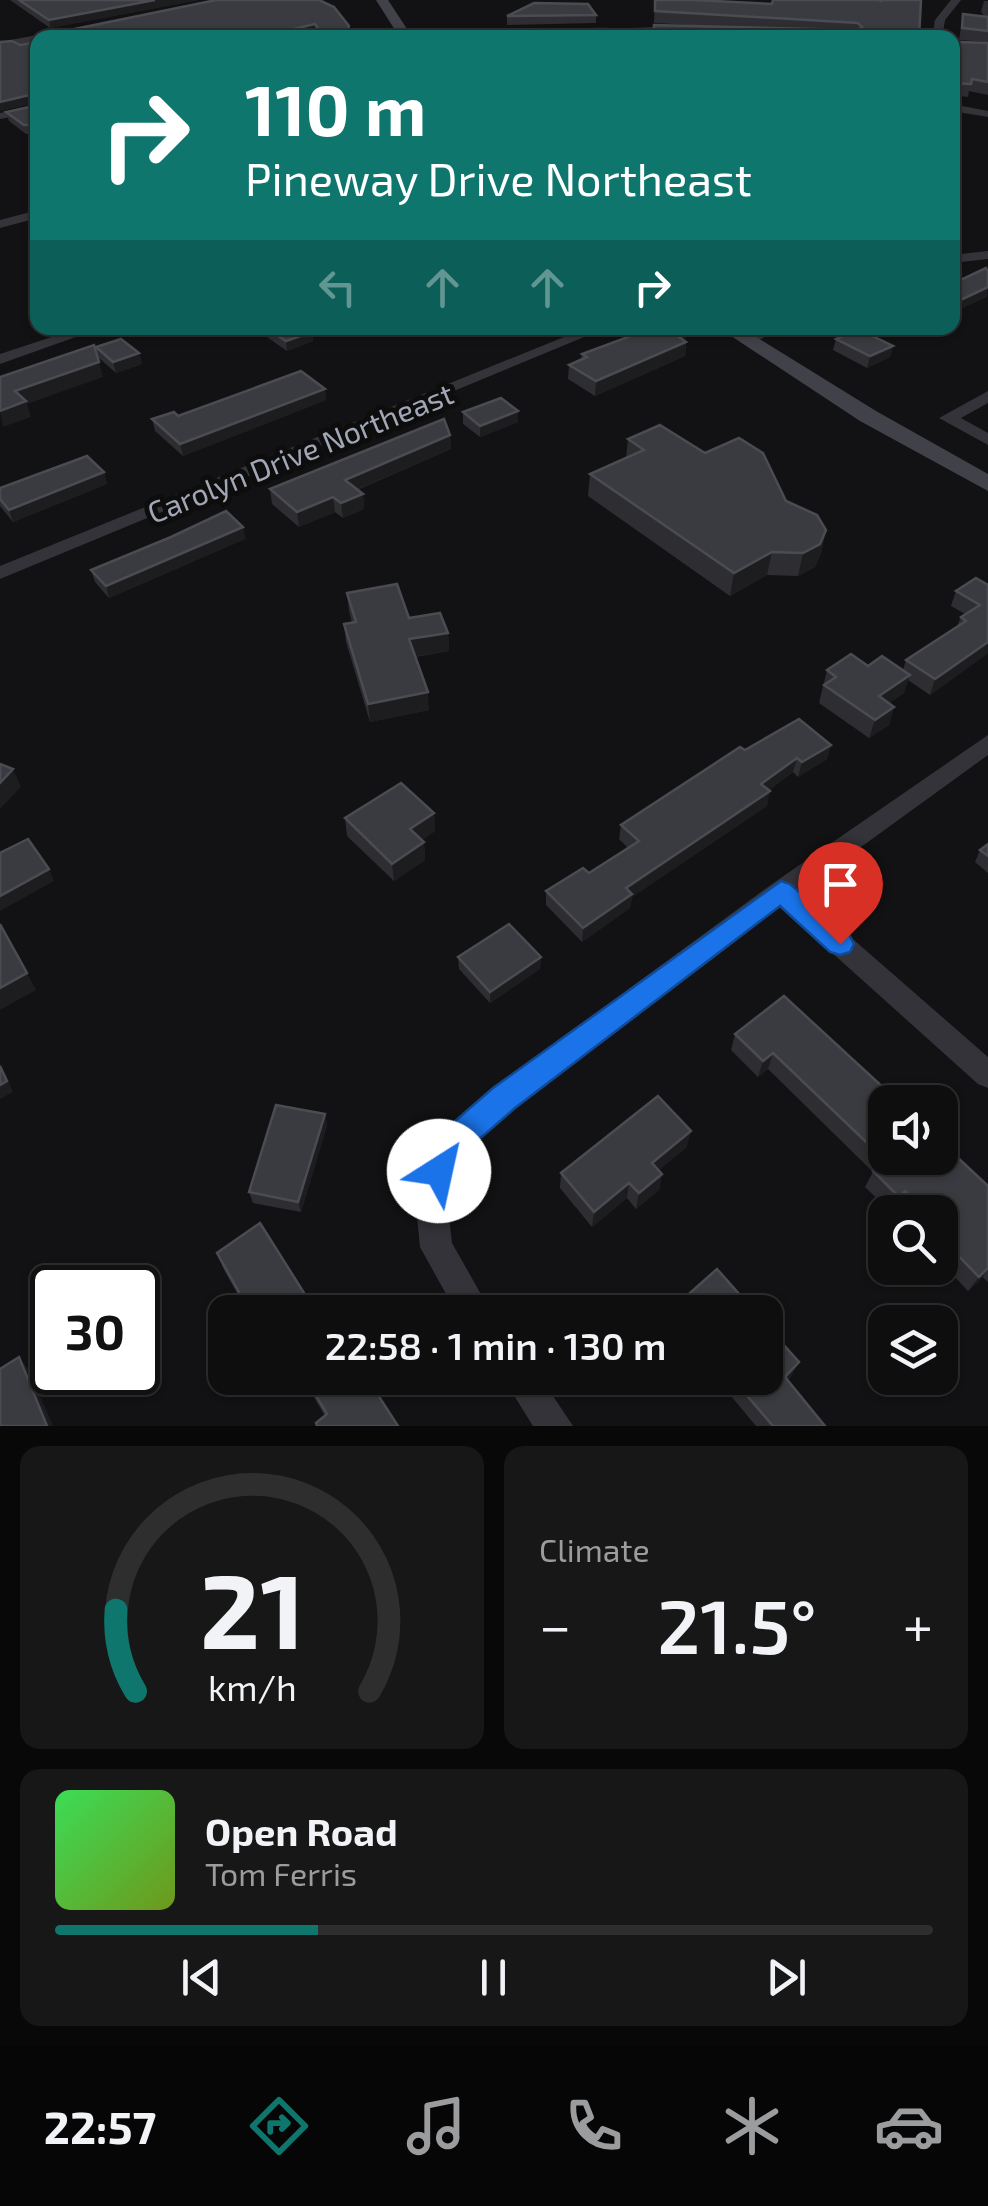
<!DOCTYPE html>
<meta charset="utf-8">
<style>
:root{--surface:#0e0e0f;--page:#171718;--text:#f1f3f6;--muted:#9b9c9e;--line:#2e2e2f;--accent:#0f766e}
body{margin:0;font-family:"Exo 2",sans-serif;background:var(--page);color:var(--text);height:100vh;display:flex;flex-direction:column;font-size:38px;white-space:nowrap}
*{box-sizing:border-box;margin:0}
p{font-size:32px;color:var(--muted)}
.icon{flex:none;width:55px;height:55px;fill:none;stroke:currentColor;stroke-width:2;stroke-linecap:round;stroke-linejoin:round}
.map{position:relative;height:1426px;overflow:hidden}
.panel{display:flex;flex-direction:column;gap:20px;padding:20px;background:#080808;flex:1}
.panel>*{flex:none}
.top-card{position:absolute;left:30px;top:30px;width:930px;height:305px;border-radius:20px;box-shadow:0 2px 8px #0004,0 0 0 2px var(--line);background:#0f766e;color:#fff;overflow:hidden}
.tools{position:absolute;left:868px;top:1085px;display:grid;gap:20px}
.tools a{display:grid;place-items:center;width:90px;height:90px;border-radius:20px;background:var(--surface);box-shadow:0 2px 8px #0004,0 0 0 2px var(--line);font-size:50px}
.speed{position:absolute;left:30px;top:1265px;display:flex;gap:20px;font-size:50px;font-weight:700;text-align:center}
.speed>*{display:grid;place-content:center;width:130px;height:130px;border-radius:50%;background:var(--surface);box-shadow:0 2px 8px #0004,0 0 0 2px var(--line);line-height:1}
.speed .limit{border:5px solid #111;border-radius:15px;background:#fff;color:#111}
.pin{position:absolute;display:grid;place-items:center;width:85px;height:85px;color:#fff;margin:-102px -42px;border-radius:50% 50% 50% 0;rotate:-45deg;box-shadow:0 0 10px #0007}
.pin .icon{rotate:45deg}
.me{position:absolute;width:110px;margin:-55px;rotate:35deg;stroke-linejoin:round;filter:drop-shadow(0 0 8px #0008)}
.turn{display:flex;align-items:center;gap:35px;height:210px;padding:0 50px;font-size:45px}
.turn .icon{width:130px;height:130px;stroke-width:2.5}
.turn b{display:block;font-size:70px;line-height:85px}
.lanes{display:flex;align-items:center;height:95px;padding:0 50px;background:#0003;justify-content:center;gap:50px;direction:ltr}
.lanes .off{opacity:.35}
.big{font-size:75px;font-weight:600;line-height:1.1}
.panel .widget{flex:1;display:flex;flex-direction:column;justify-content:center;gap:15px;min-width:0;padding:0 35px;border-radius:20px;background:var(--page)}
.panel .dial{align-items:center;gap:0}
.dial svg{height:260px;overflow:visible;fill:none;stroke:var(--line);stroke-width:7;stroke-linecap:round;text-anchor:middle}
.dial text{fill:var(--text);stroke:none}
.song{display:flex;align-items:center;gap:30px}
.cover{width:120px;height:120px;border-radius:15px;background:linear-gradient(135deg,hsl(130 70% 55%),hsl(80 70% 35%))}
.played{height:10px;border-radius:5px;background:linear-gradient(90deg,var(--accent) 30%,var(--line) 30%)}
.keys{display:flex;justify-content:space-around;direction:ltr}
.heat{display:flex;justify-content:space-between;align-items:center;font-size:55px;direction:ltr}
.panel .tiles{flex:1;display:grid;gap:20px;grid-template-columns:1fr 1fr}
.widget:last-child{grid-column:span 2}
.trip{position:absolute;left:208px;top:1295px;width:575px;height:100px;border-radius:20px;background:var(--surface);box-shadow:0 2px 8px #0004,0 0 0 2px var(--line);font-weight:600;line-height:100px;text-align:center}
.menu{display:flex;height:160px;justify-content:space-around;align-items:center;background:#060606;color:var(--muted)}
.menu .icon{width:70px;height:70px}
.menu .on{color:var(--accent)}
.menu b{font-size:45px;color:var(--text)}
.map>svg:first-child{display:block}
</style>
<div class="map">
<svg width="988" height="1426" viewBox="0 0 988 1426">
<rect width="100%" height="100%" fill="#121214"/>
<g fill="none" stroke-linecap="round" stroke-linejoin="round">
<g fill="#333339" fill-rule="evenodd">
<polygon points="951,0 961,0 945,20 942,38 932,38 935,20"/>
<polygon points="96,24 99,29 38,38 38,41 0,48 0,42"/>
<polygon points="683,26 687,31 580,33 575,30"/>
<polygon points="503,29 507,34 350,38 380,30"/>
<polygon points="952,43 988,46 988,52 952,49"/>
<polygon points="952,104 988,111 988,117 952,111"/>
<polygon points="38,105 38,112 0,119 0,113"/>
<polygon points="38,210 38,218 0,228 0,220"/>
<polygon points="988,251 988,259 952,263 952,255"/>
<polygon points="79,328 101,328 0,364 0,354"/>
<polygon points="586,328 606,328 0,579 0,566"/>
<polygon points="761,328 780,328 754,343 742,343 742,337"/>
<polygon points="988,391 988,403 961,418 988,433 988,445 939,418"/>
<polygon points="988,735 988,755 799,892 988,1057 988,1088 978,1084 780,906 514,1108 469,1148 454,1175 448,1207 452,1243 491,1312 456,1312 420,1247 416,1207 424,1171 447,1128 494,1088 772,884"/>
<polygon points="503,1378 541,1378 573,1426 533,1426"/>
</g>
<g fill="#414249" fill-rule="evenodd">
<polygon points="376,0 388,0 413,38 400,38"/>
<polygon points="719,328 742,328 876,411 988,474 988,491 860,421"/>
</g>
</g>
<g fill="#2e2e32">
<polygon points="10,0 198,0 50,28"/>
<polygon points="655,0 772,4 919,38 653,38 654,25 727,27 654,23"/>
<polygon points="984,1 988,1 988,42 959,40 963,14 984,16 981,12"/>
<polygon points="324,2 349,26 349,33 357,38 319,38 316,33 294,38 60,38 66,36 65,31"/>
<polygon points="596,15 596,23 507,25 507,16"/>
<polygon points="988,43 988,95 969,91 968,97 952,95 952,46 959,47"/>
<polygon points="38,105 38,134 26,134 9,121 6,112"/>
<polygon points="254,328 305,328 312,332 313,341 287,351"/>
<polygon points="836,339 893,346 890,357 867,368 833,350"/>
<polygon points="686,342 685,356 595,396 568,379 569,365 581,359 582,354"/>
<polygon points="96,347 139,353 142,364 116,373 99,358"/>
<polygon points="325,389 326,400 183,456 155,431 152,419"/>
<polygon points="518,411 518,422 480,437 463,424 463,412"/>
<polygon points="450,435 451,449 357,490 363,494 364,509 343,518 335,512 299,527 272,504 270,489"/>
<polygon points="628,439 705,453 786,501 826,530 821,553 815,567 798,576 767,575 730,596 588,496 590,474 626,458"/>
<polygon points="104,472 107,484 13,522 0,506 0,488"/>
<polygon points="243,527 245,539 109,598 95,582 91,570"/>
<polygon points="988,585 988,653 930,695 908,680 904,693 889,703 894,707 889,725 869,738 819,703 827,670 868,666 903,670 906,660 957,626 961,617 965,614 951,606 956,591"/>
<polygon points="347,593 448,633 449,651 415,657 429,710 370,722 346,642 344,624 352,623 349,611"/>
<polygon points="831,745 827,759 798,777 793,772 769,790 767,806 632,897 630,908 582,942 546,905 546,891 589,873 628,848 619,839 621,825 745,750"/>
<polygon points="434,813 435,831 422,840 424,842 425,860 394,881 347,836 345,818"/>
<polygon points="988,844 988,873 975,862 980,850"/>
<polygon points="458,957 541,957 540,969 490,1003 459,969"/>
<polygon points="784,996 988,1186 988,1282 983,1277 968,1291 940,1261 940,1212 904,1212 897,1206 891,1212 865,1187 873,1172 768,1069 758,1077 731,1050 735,1034"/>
<polygon points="325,1114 327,1125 301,1212 253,1203 249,1192"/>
<polygon points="687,1147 658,1170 662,1174 659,1190 636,1209 627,1198 592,1227 560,1188 561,1173"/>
<polygon points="217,1253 316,1312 225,1312 225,1316 221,1307 238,1295 223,1268"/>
<polygon points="792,1375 788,1380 825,1426 756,1426 716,1378 765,1378"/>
<polygon points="367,1378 325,1416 315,1399 310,1386"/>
</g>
<g fill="#1d1d20">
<polygon points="155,0 198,0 50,28 49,20"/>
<polygon points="315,24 316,33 294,38 255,38"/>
<polygon points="38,93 38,103 0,111 0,102"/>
<polygon points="988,287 987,297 952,313 952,304"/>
<polygon points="312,332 313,341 287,351 286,341"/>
<polygon points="686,335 685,356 595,396 596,381"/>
<polygon points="893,346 890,357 867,368 870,356"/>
<polygon points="139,353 142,364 116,373 113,362"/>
<polygon points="99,362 103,377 27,404 31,417 3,427 0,411 15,391"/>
<polygon points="325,389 326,400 183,456 180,444"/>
<polygon points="518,411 518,422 480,437 480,426"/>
<polygon points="450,435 451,449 346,494 345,480"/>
<polygon points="104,472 107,484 13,522 9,510"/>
<polygon points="363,494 364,509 343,518 341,503"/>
<polygon points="333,497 335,512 299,527 297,512"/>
<polygon points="243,527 245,539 109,598 106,586"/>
<polygon points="826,530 821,553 815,567 798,576 803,553"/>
<polygon points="772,552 767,575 730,596 734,573"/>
<polygon points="448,633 449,651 411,657 409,639"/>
<polygon points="988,642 988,653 930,695 935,679"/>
<polygon points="910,675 904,693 873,714 879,696"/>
<polygon points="428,692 429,710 370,722 368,704"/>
<polygon points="894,707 889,725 869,738 875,720"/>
<polygon points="831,745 827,759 798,777 802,762"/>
<polygon points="797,758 793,772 758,798 761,784"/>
<polygon points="13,769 21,787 0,809 0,783"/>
<polygon points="770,791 767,806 632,897 630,908 582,942 583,928 626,888"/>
<polygon points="434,813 435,831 412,847 410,829"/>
<polygon points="424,842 425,860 394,881 392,864"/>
<polygon points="49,869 54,881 0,911 0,896"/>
<polygon points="541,957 540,969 490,1003 490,992"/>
<polygon points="27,973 36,990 0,1010 0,988"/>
<polygon points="773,1053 768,1069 758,1077 763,1061"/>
<polygon points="0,1063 13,1092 0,1099"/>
<polygon points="325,1114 327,1125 301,1212 298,1202"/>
<polygon points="691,1131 687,1147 649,1179 652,1163"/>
<polygon points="662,1174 659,1190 636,1209 639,1193"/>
<polygon points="629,1183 627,1198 592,1227 594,1212"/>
<polygon points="905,1191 897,1206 891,1212 899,1197"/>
<polygon points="988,1268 983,1277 968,1291 979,1277"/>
<polygon points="19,1357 29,1370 53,1426 47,1426"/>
<polygon points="799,1362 792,1375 778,1389 785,1377"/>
<polygon points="260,1378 277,1378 265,1387"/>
</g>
<g fill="#3a3b40" stroke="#4a4c52" stroke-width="2.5">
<polygon points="19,0 155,0 49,20"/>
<polygon points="216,0 319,0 334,7 349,26 347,32 354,33 357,38 324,38 315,24 255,38 60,38 71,36 65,31"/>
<polygon points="655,0 695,0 772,4 773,0 878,0 881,1 882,0 921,0 919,38 662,38 654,35 654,25 858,30 862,27 858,23 655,11"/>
<polygon points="534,3 588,4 596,15 507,16"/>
<polygon points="963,14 988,17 988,31 962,28"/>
<polygon points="607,29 614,37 462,38 476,31"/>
<polygon points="12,41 20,45 38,42 38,93 0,102 0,42"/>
<polygon points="960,42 988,43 988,82 972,79 971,84 952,83 952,46 960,47"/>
<polygon points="38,105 38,124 24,125 6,112"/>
<polygon points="986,268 988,272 988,287 952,304 952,284"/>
<polygon points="266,328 305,328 312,332 286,341"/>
<polygon points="652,328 674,328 686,335 679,337 686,342 596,381 569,365 587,357 582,354"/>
<polygon points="858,329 893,346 870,356 836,339"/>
<polygon points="121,339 139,353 113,362 96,347"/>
<polygon points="94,345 99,362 15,391 26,401 0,411 0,377"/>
<polygon points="301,371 325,389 180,444 152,419 174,412 178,416"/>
<polygon points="501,398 518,411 480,426 463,412"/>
<polygon points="444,419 450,435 345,480 363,494 341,503 333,497 297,512 270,489"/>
<polygon points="660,425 705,453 739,438 763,453 786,501 817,515 826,530 820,544 803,553 772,552 734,573 590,474 644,450 628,439"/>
<polygon points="87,456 104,472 9,510 0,499 0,488"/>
<polygon points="226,511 243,527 106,586 91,570 171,537"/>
<polygon points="976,578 988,585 988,642 935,679 906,660 966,621 961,617 980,605 956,591"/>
<polygon points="397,584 409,618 440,613 448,633 409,639 428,692 368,704 344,624 356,622 347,593"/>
<polygon points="851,654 868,666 882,656 910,675 879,696 894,707 875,720 824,685 836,677 827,670"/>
<polygon points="799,719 831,745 802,762 797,758 761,784 770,791 626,888 632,894 583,928 546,891 583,868 589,873 639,841 621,825 740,747 745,750"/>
<polygon points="0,764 13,769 0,783"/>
<polygon points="401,783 434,813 410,829 424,842 392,864 345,818"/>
<polygon points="28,839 49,869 0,896 0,853"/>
<polygon points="988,844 988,856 980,850"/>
<polygon points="0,924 27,973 0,988"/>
<polygon points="509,924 541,957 490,992 458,957"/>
<polygon points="784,996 899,1102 885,1102 885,1158 940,1158 940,1141 988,1186 988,1268 979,1277 942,1239 949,1233 940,1224 940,1212 928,1212 905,1191 899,1197 873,1171 885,1160 773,1053 763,1061 735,1034"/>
<polygon points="0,1066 7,1081 0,1085"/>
<polygon points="658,1096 691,1131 652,1163 662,1174 639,1193 629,1183 594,1212 561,1173"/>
<polygon points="276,1105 325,1114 298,1202 249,1192"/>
<polygon points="260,1223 316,1312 225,1312 225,1314 221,1307 240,1294 217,1253"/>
<polygon points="717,1269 755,1312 677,1312 673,1308"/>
<polygon points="765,1324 799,1362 785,1377 825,1426 773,1426 732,1378 765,1378"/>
<polygon points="19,1357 47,1426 0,1426 0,1369"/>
<polygon points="322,1378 367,1378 398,1426 317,1426 316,1423 327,1414 310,1386"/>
</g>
<polygon fill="#1a73e8" stroke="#114b97" stroke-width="2.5" points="781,881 790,884 850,936 854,944 850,952 840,955 830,952 780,906 515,1108 469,1148 450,1181 439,1186 428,1181 423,1171 447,1128 493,1088"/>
<g text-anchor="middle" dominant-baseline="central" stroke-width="10" stroke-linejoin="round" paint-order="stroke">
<g font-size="30" fill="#a2a7b5" stroke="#0d0d0e">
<text transform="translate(300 452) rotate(-22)">Carolyn Drive Northeast</text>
</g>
</g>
</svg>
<div class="tools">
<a><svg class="icon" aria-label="sound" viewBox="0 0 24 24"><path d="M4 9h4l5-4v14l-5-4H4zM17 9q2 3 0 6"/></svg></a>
<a><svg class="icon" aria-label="search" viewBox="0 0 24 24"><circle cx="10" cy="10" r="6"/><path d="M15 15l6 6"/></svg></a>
<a><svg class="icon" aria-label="layers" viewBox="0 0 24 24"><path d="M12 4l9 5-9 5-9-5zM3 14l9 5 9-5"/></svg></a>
</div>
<div class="speed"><div class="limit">30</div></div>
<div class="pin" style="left:840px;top:944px;background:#d93025"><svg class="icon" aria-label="arrive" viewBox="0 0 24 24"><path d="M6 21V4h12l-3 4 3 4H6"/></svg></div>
<svg class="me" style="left:439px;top:1171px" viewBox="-20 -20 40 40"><circle r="19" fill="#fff"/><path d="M0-13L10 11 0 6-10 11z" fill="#1a73e8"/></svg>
<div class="trip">22:58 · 1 min · 130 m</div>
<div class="top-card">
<div class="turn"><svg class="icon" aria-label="right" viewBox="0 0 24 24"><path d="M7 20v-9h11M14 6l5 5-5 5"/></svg><div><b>110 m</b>Pineway Drive Northeast</div></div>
<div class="lanes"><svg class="icon off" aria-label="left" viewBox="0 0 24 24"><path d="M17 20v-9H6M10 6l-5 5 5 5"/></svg><svg class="icon off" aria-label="ahead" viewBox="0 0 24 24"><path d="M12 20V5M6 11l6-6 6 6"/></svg><svg class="icon off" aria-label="ahead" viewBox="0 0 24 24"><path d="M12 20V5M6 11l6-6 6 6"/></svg><svg class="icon" aria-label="right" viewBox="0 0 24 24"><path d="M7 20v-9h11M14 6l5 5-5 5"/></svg></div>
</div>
</div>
<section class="panel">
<div class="tiles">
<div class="widget dial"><svg viewBox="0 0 100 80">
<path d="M14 69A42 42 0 1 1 86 69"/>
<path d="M14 69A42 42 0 0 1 8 44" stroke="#0f766e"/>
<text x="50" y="56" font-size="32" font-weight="700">21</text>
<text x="50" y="72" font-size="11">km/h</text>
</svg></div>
<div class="widget"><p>Climate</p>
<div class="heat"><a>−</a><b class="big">21.5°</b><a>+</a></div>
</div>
<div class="widget">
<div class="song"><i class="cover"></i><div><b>Open Road</b><p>Tom Ferris</p></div></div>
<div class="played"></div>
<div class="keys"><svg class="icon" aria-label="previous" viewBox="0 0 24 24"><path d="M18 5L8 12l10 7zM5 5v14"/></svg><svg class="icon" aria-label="pause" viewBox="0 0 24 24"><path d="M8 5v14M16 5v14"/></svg><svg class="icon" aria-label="next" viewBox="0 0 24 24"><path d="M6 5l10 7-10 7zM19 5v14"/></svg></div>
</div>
</div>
</section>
<nav class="menu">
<b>22:57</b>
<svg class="icon on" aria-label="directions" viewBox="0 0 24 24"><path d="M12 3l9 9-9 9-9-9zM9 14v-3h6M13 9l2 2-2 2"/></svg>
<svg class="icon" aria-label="music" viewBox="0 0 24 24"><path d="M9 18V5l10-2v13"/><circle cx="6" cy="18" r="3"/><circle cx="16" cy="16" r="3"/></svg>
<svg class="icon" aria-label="phone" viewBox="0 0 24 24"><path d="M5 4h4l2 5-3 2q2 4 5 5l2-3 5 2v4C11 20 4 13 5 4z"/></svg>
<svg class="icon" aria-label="climate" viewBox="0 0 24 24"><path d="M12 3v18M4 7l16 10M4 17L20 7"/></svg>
<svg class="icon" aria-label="car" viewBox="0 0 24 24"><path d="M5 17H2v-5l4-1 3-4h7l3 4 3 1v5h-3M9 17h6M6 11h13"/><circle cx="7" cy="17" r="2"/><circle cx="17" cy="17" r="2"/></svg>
</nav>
